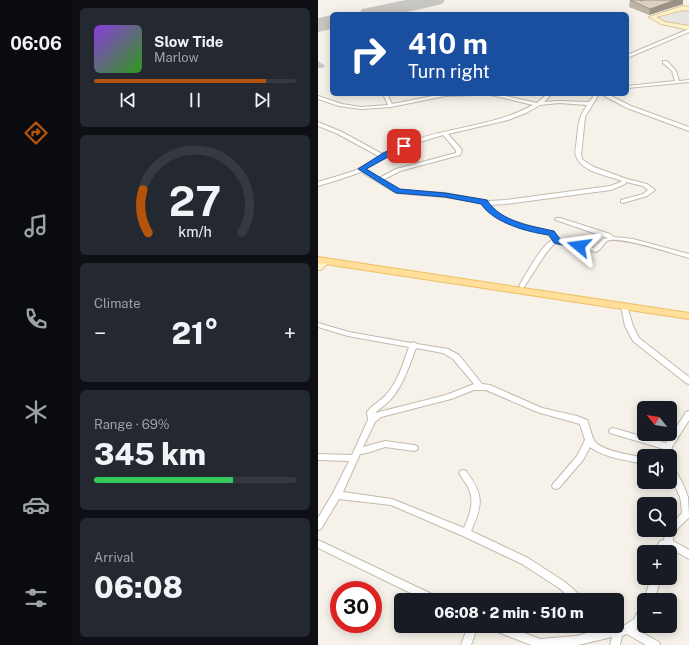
<!DOCTYPE html>
<meta charset="utf-8">
<style>
:root{--surface:#171b24;--page:#242831;--text:#f1f3f6;--muted:#9ea1a6;--line:#363941;--accent:#b45309}
body{margin:0;font-family:"Public Sans",sans-serif;background:var(--page);color:var(--text);height:100vh;display:flex;flex-direction:column;font-size:15px;white-space:nowrap}
*{box-sizing:border-box;margin:0}
p{font-size:13px;color:var(--muted)}
.icon{flex:none;width:22px;height:22px;fill:none;stroke:currentColor;stroke-width:2;stroke-linecap:round;stroke-linejoin:round}
.map{position:relative;flex:1;overflow:hidden}
.side{display:flex;flex-direction:column;gap:8px;padding:8px;background:#0d0f14;width:246px}
.side>*{flex:none}
.banner{position:absolute;left:12px;top:12px;width:299px;height:84px;border-radius:6px;box-shadow:0 2px 10px #0003;background:#1a4fa0;color:#fff;overflow:hidden}
.needle{width:26px;rotate:300deg}
.tools{position:absolute;left:319px;top:401px;display:grid;gap:8px}
.tools a{display:grid;place-items:center;width:40px;height:40px;border-radius:6px;background:var(--surface);box-shadow:0 2px 10px #0003;font-size:20px}
.speed{position:absolute;left:12px;top:581px;display:flex;gap:8px;font-size:20px;font-weight:700;text-align:center}
.speed>*{display:grid;place-content:center;width:52px;height:52px;border-radius:50%;background:var(--surface);box-shadow:0 2px 10px #0003;line-height:1}
.speed .limit{border:6px solid #d22;background:#fff;color:#111}
.pin{position:absolute;display:grid;place-items:center;width:34px;height:34px;color:#fff;margin:-17px;border-radius:8px;box-shadow:0 2px 6px #0006}
.me{position:absolute;width:44px;margin:-22px;rotate:286deg;stroke-linejoin:round;filter:drop-shadow(0 0 3px #0008)}
.turn{display:flex;align-items:center;gap:14px;height:84px;padding:0 12px;font-size:18px}
.turn .icon{width:52px;height:52px;stroke-width:2.5}
.turn b{display:block;font-size:28px;line-height:34px}
.big{font-size:30px;font-weight:800;line-height:1.1}
.side .widget{flex:1;display:flex;flex-direction:column;justify-content:center;gap:6px;min-width:0;padding:0 14px;border-radius:6px;background:var(--page)}
.side .dial{align-items:center;gap:0}
.dial svg{height:104px;overflow:visible;fill:none;stroke:var(--line);stroke-width:7;stroke-linecap:round;text-anchor:middle}
.dial text{fill:var(--text);stroke:none}
.song{display:flex;align-items:center;gap:12px}
.cover{width:48px;height:48px;border-radius:6px;background:linear-gradient(135deg,hsl(270 70% 55%),hsl(110 70% 35%))}
.played{height:4px;border-radius:2px;background:linear-gradient(90deg,var(--accent) 85%,var(--line) 85%)}
.keys{display:flex;justify-content:space-around;direction:ltr}
.heat{display:flex;justify-content:space-between;align-items:center;font-size:22px;direction:ltr}
.charge{height:6px;border-radius:3px;background:linear-gradient(90deg,#34c759 69%,var(--line) 0)}
.trip{position:absolute;left:76px;top:593px;width:230px;height:40px;border-radius:6px;background:var(--surface);box-shadow:0 2px 10px #0003;font-weight:800;line-height:40px;text-align:center}
main{display:flex;flex:1;min-height:0}
.tabs{display:flex;flex-direction:column;width:72px;justify-content:space-around;align-items:center;background:#090b0e;color:var(--muted)}
.tabs .icon{width:28px;height:28px}
.tabs .active{color:var(--accent)}
.tabs b{font-size:18px;color:var(--text)}
.map>svg:first-child{display:block}
</style>
<main>
<nav class="tabs">
<b>06:06</b>
<svg class="icon active" aria-label="directions" viewBox="0 0 24 24"><path d="M12 3l9 9-9 9-9-9zM9 14v-3h6M13 9l2 2-2 2"/></svg>
<svg class="icon" aria-label="music" viewBox="0 0 24 24"><path d="M9 18V5l10-2v13"/><circle cx="6" cy="18" r="3"/><circle cx="16" cy="16" r="3"/></svg>
<svg class="icon" aria-label="phone" viewBox="0 0 24 24"><path d="M5 4h4l2 5-3 2q2 4 5 5l2-3 5 2v4C11 20 4 13 5 4z"/></svg>
<svg class="icon" aria-label="climate" viewBox="0 0 24 24"><path d="M12 3v18M4 7l16 10M4 17L20 7"/></svg>
<svg class="icon" aria-label="car" viewBox="0 0 24 24"><path d="M5 17H2v-5l4-1 3-4h7l3 4 3 1v5h-3M9 17h6M6 11h13"/><circle cx="7" cy="17" r="2"/><circle cx="17" cy="17" r="2"/></svg>
<svg class="icon" aria-label="filters" viewBox="0 0 24 24"><path d="M4 7h16M4 17h16"/><circle cx="9" cy="7" r="2"/><circle cx="15" cy="17" r="2"/></svg>
</nav>
<section class="side">
<div class="widget">
<div class="song"><i class="cover"></i><div><b>Slow Tide</b><p>Marlow</p></div></div>
<div class="played"></div>
<div class="keys"><svg class="icon" aria-label="previous" viewBox="0 0 24 24"><path d="M18 5L8 12l10 7zM5 5v14"/></svg><svg class="icon" aria-label="pause" viewBox="0 0 24 24"><path d="M8 5v14M16 5v14"/></svg><svg class="icon" aria-label="next" viewBox="0 0 24 24"><path d="M6 5l10 7-10 7zM19 5v14"/></svg></div>
</div>
<div class="widget dial"><svg viewBox="0 0 100 80">
<path d="M14 69A42 42 0 1 1 86 69"/>
<path d="M14 69A42 42 0 0 1 10 36" stroke="#b45309"/>
<text x="50" y="56" font-size="32" font-weight="700">27</text>
<text x="50" y="72" font-size="11">km/h</text>
</svg></div>
<div class="widget"><p>Climate</p>
<div class="heat"><a>−</a><b class="big">21°</b><a>+</a></div>
</div>
<div class="widget"><p>Range · 69%</p><b class="big">345 km</b><div class="charge"></div></div>
<div class="widget"><p>Arrival</p><b class="big">06:08</b></div>
</section>
<div class="map">
<svg width="371" height="645" viewBox="0 0 371 645">
<rect width="100%" height="100%" fill="#f6f2ea"/>
<polygon fill="#e7e5e2" points="371,10 371,27 346,22 339,18"/>
<g fill="none" stroke-linecap="round" stroke-linejoin="round">
<polygon fill="#c8c6c2" fill-rule="evenodd" points="0,61 7,66 5,68 0,68"/>
<g fill="#c8c6c2" fill-rule="evenodd">
<polygon points="88,0 127,0 124,4 81,14 41,14 44,9"/>
<polygon points="14,15 14,29 0,32 0,18"/>
</g>
<g stroke="#c3baab" stroke-width="2">
<g id="street">
<polygon points="371,29 371,32 309,58 309,55"/>
<polygon points="345,61 349,61 358,71 361,81 371,80 371,82 309,88 309,86 357,81 354,71 345,63"/>
<polygon points="65,94 69,94 74,104 125,94 158,94 156,95 127,96 73,107 43,109 21,106 0,99 0,96 24,104 43,107 70,105"/>
<path d="M169 94H179L219 103 229 94H234L226 102 241 101 271 102 277 94H281L267 117 263 155 265 160 276 167 309 179 329 184 337 190 329 196 305 203 303 202V200L325 194 330 190 325 186 308 182 307 184 293 190 188 204 171 205 179 213 188 218 208 225 235 232 241 239 246 240 275 248 285 239 290 238 238 220 237 219 238 218H242L292 234 296 237 315 239 371 254V258C356 254 300 235 289 241 285 244 283 250 278 252L244 243 236 244 228 253 206 287 204 288 201 286C207 276 225 242 235 240 229 232 223 233 213 230 195 225 174 220 164 203L127 197 78 193 43 172 26 178 0 186V182L36 171 62 157 20 134 0 126V122L24 132 66 155C74 150 84 144 93 141 133 127 177 126 215 105ZM241 103 269 105C260 119 261 122 259 137 259 143 256 151 258 156 264 173 290 175 304 181L303 182 292 186 188 200 171 201 127 193 81 190 65 180 82 171 142 155 144 150 130 134 190 120 208 113 222 105ZM125 135 138 150V153L78 169 61 178 48 169 89 146Z"/>
<polygon points="283,94 289,94 313,106 371,127 371,131 309,108"/>
<polygon points="304,304 306,304 309,306 315,326 321,338 371,377 371,384 368,383 315,341 307,326 303,306"/>
<path d="M0 323 31 332 93 343 96 342 99 344 130 349 141 355 164 384 172 385 224 408 259 416 269 420C272 426 273 435 276 440 281 451 315 455 326 458V464C308 460 287 458 272 447L265 460 241 488 238 489 235 488 234 486 235 484 259 456 267 440 262 424 219 412 168 390H156L133 399 63 417 57 422 45 447 67 441 96 445 99 446 100 448 99 450 96 451 67 447 49 453 42 454 25 492 74 499 146 528C152 515 157 501 150 487 147 482 144 478 141 473L142 471 145 470 148 471C166 495 165 504 153 531L210 558 247 582 264 597 266 600H254L241 588 204 564 145 536 73 505 21 499 3 529 0 530V518L15 493 31 461 0 460V454L34 455 50 420 49 412C54 405 62 401 68 395 80 381 85 364 91 347L30 336 0 327ZM98 348 125 353 135 359 156 384 128 395 57 413C62 408 69 404 73 399 86 384 91 366 98 348Z"/>
<polygon points="371,411 371,420 354,447 354,456 352,459 352,456 346,456 346,449 292,433 291,431 292,429 295,428 348,443 368,412"/>
<path d="M352 465 355 466 365 484 370 497 371 517C365 525 354 530 355 541L371 550V559L350 547H348L346 552H336L342 541 346 540 347 534 349 530H352V525L364 513 363 503 362 497 352 475Z"/>
<polygon points="0,540 120,597 122,600 107,600 0,548"/>
<polygon points="333,578 343,578 336,600 326,600"/>
<path d="M326 605C326 615 327 622 318 629L341 642 342 645H328L309 634 304 636 302 645H292L294 637 260 645H213L172 629 171 626H188L222 639 258 636 288 628 304 627 316 619 323 606Z"/>
<polygon points="150,626 160,626 153,645 143,645"/>
</g>
</g>
<g stroke="#d9c697" stroke-width="2">
<g id="secondary">
<polygon points="365,6 371,7 371,11 365,10 338,17 347,22 371,26 371,30 343,24 331,17"/>
<polygon points="5,259 11,259 12,261 3,270 0,270 0,264"/>
</g>
</g>
<g stroke="#edbf61" stroke-width="2">
<polygon id="primary" points="0,257 371,313 371,319 0,263"/>
</g>
<use href="#street" fill="#fff" fill-rule="evenodd"/>
<use href="#secondary" fill="#fff1cb" fill-rule="evenodd"/>
<use href="#primary" fill="#ffdf9a" fill-rule="evenodd"/>
</g>
<polygon fill="#bdb4a6" points="312,0 323,1 326,0 365,0 365,4 331,15 311,7"/>
<polygon fill="#9a9287" points="357,0 365,0 365,4 331,15 332,9"/>
<polygon fill="#dcd1c1" stroke="#9a9287" points="312,0 322,0 323,1 326,0 357,0 332,9"/>
<path fill="#1a73e8" stroke="#114b97" d="M84 144 90 146 48 169 82 189 127 193 169 200C183 222 213 226 236 231L242 239 265 246 261 249 236 243 231 235C209 232 176 223 163 204L127 197 78 193 40 169 65 153Z"/>
</svg>
<div class="tools">
<a><svg class="needle" viewBox="-14 -14 28 28"><path d="M0-13l5 13h-10z" fill="#e53935"/><path d="M0 13l5-13h-10z" fill="#9ea1a6"/></svg></a>
<a><svg class="icon" aria-label="sound" viewBox="0 0 24 24"><path d="M4 9h4l5-4v14l-5-4H4zM17 9q2 3 0 6"/></svg></a>
<a><svg class="icon" aria-label="search" viewBox="0 0 24 24"><circle cx="10" cy="10" r="6"/><path d="M15 15l6 6"/></svg></a>
<a>+</a>
<a>−</a>
</div>
<div class="speed"><div class="limit">30</div></div>
<div class="pin" style="left:86px;top:146px;background:#d93025"><svg class="icon" aria-label="arrive" viewBox="0 0 24 24"><path d="M6 21V4h12l-3 4 3 4H6"/></svg></div>
<svg class="me" style="left:261px;top:246px" viewBox="-20 -20 40 40"><path d="M0-17L14 15 0 8-14 15z" fill="#1a73e8" stroke="#fff" stroke-width="4"/></svg>
<div class="trip">06:08 · 2 min · 510 m</div>
<div class="banner">
<div class="turn"><svg class="icon" aria-label="right" viewBox="0 0 24 24"><path d="M7 20v-9h11M14 6l5 5-5 5"/></svg><div><b>410 m</b>Turn right</div></div>
</div>
</div>
</main>
